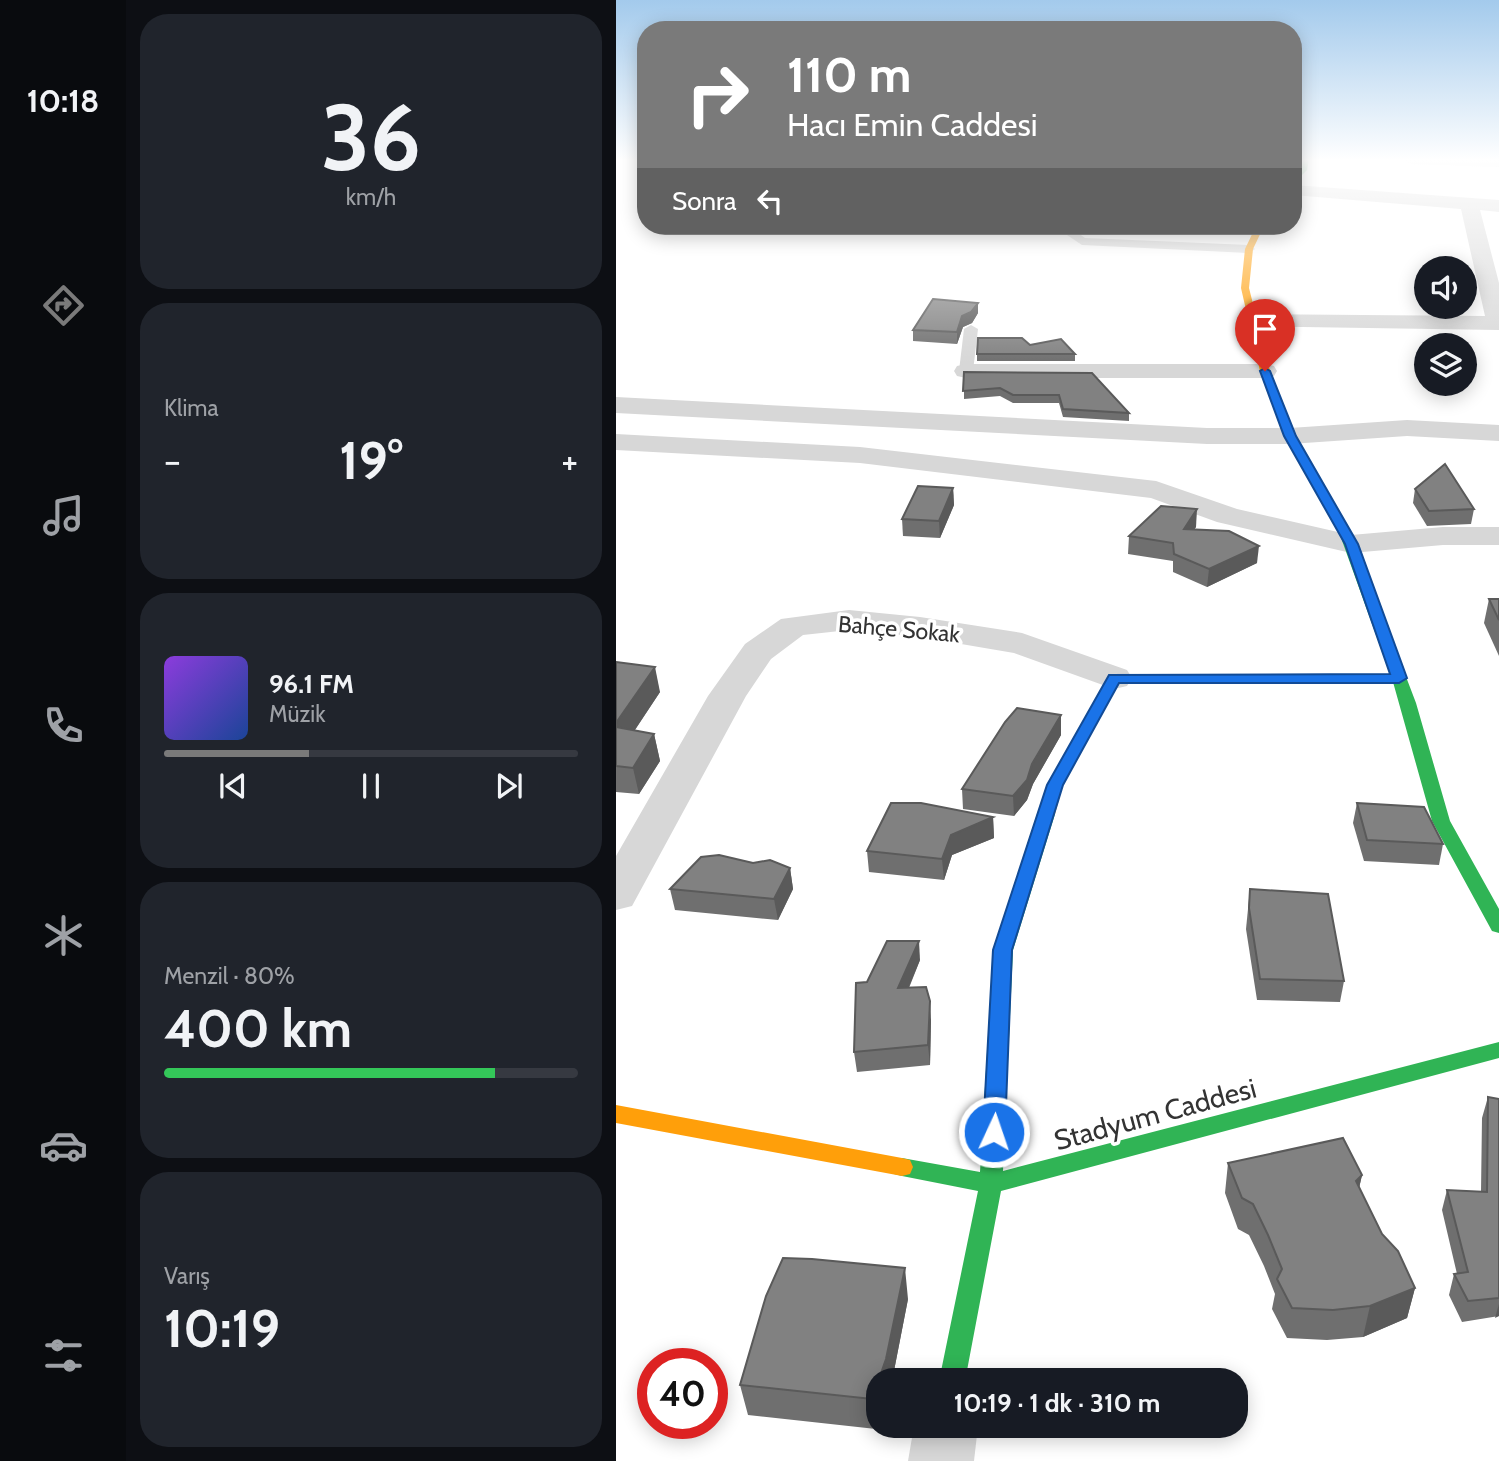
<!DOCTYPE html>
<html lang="tr">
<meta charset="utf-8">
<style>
:root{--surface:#171b24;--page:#20242c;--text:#f1f3f6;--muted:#9ea1a6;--line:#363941;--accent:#7a7a7a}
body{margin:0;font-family:Cabin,sans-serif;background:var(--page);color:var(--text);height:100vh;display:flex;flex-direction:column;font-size:26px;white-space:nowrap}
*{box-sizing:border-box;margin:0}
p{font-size:23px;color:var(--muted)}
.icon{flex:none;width:38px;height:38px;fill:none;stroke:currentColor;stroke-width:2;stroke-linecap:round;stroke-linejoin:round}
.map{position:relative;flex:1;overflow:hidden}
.sheet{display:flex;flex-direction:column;gap:14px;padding:14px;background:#0d0f14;width:490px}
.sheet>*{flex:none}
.guide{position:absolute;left:21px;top:21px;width:665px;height:214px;border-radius:28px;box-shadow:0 4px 18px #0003;background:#7a7a7a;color:#fff;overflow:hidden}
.buttons{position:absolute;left:798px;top:256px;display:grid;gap:14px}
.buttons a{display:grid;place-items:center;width:63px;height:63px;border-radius:50%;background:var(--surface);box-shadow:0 4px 18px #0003;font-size:35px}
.speed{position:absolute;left:21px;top:1348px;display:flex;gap:14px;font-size:35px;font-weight:700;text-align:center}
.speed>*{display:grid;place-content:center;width:91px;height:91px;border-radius:50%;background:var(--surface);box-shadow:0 4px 18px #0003;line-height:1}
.speed .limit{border:10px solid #d22;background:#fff;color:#111}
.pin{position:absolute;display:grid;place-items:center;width:60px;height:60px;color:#fff;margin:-72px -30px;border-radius:50% 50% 50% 0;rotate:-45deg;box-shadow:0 0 7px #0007}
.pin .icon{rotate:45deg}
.me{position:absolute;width:77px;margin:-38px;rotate:3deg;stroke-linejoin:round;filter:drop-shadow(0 0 5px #0008)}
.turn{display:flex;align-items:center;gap:24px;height:147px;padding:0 35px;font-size:32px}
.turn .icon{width:91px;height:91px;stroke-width:2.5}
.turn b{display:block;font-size:49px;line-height:60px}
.then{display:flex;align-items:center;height:66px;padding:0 35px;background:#0003;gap:14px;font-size:26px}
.big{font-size:52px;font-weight:700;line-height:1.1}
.sheet .card{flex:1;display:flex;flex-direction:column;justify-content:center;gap:10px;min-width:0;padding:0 24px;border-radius:28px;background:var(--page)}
.sheet .dial{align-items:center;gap:0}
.dial b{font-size:91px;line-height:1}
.song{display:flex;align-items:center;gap:21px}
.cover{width:84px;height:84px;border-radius:10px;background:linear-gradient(135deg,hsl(270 70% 55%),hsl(220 70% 35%))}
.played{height:7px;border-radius:4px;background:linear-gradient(90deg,var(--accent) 35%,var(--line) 35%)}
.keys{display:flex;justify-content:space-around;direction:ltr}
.heat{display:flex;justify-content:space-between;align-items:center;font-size:38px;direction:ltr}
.charge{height:10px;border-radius:5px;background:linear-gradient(90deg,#34c759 80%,var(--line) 0)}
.trip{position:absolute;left:250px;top:1368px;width:382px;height:70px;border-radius:28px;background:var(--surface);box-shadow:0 4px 18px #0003;font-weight:700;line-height:70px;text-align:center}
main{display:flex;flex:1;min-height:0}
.dock{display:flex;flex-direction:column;width:126px;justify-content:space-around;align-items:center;background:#090b0e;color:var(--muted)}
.dock .icon{width:49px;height:49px}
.dock .selected{color:var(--accent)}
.dock b{font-size:32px;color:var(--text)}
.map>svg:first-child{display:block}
</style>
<main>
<nav class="dock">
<b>10:18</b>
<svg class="icon selected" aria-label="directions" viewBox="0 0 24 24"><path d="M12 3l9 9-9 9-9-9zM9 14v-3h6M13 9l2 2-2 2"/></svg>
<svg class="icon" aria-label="music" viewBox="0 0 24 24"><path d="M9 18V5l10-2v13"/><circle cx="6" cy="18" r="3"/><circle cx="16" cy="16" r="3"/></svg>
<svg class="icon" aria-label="phone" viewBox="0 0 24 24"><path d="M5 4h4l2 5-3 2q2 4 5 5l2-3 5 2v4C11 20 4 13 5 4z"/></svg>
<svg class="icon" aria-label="climate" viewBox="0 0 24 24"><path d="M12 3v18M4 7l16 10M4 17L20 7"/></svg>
<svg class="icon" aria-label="car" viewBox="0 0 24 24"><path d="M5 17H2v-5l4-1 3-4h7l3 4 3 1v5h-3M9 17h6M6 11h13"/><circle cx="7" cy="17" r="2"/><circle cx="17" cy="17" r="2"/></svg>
<svg class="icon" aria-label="filters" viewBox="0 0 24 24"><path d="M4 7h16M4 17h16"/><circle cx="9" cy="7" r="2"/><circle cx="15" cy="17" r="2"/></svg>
</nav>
<section class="sheet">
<div class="card dial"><b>36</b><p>km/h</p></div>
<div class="card"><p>Klima</p>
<div class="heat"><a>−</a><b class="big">19°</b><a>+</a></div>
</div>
<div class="card">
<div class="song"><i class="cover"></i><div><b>96.1 FM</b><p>Müzik</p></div></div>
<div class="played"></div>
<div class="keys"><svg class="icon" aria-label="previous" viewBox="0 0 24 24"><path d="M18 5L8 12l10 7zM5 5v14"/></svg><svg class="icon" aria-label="pause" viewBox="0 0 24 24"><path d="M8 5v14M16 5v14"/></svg><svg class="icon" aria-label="next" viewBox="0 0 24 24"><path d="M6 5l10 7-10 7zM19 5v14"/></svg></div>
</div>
<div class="card"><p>Menzil · 80%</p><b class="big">400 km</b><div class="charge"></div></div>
<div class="card"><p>Varış</p><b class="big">10:19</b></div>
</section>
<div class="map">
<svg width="883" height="1461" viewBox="0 0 883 1461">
<rect width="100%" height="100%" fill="#fff"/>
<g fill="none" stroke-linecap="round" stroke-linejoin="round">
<g fill="#d7d7d7" fill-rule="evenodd">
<polygon points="456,226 469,226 462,233 469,238 633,245 639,249 633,253 466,245 448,233"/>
<polygon points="355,325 362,329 357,371 350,375 343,371 348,329"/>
</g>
<g fill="#d7d7d7" fill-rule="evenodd">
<polygon points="787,159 883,159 883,167 795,164"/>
<polygon points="677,185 883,200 883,212 864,210 883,283 883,330 628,326 625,321 628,316 636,314 869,316 845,209 677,195"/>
<polygon points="350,364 649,364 658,366 661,371 658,376 649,378 350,378 341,376 338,371 341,366"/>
<polygon points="0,397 591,428 674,428 791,420 883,425 883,441 791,436 674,444 591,444 0,413"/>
<polygon points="0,434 244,447 540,481 621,509 735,535 827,527 883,527 883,545 827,545 735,553 601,522 535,498 244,463 0,450"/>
<polygon points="233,610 304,617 406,633 511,670 516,678 511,686 498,689 398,653 304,637 233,630 187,635 155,659 130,696 22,895 16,906 0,910 0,856 92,696 129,644 165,619"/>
<polygon points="298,1426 362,1426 358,1461 292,1461"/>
</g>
<g fill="#30b455" fill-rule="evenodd">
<polygon points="686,159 693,159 691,170 677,184 677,177 684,170"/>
<polygon points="730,531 736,535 800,703 834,821 883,909 883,933 876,931 816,821 777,682 599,682 592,678 599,674 774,674 724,535"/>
<polygon points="430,809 439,814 397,950 387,1171 883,1042 883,1058 385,1191 349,1381 323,1381 362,1191 286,1176 278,1174 275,1167 278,1160 286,1158 364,1172 377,950 421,814"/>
</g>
<g fill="#ff9f0a" fill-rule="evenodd">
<polygon points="640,226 648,226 637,249 633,288 654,371 680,436 736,535 734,538 730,539 724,535 668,436 644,371 625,288 629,249"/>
<polygon points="498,674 599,674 606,678 599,682 503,682 447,785 439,814 436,818 424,818 421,814 431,785 491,678"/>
<polygon points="0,1105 286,1158 294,1160 297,1167 294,1174 286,1176 0,1123"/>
</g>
</g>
<g fill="#6f6f6f">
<polygon points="362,303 362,313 356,323 347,327 341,344 297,341 297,330"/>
<polygon points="414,345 459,354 459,361 361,361 361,354"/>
<polygon points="348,372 513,413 513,421 447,417 443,403 397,403 384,396 348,399"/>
<polygon points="337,488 338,505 324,538 287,536 286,519"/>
<polygon points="799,489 858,509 855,524 811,526 797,503"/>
<polygon points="580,527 578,529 641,563 591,587 557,572 557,561 512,554 513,536"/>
<polygon points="873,599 883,620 883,656 868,623"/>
<polygon points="0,662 44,692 19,730 38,734 44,761 23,794 0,792"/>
<polygon points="445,715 445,735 417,784 411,800 398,816 347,809 346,789"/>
<polygon points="741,803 827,844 823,865 748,861 737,823"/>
<polygon points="377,817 378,838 336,855 328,880 253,872 251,851"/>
<polygon points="137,863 174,868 177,889 162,920 59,910 54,889"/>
<polygon points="634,889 728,981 724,1002 641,1000 630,929"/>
<polygon points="304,960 293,988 315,1020 314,1065 241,1072 238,1052 251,982"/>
<polygon points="872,1097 883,1099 883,1316 846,1322 833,1295 838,1274 841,1274 826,1210 831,1190 865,1192 866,1118"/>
<polygon points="612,1163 746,1175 743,1188 766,1234 799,1288 791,1318 747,1337 711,1340 671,1338 656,1309 659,1294 648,1266 633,1235 622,1229 609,1193"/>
<polygon points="292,1299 276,1381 262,1381 262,1423 260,1429 132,1415 124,1385"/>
</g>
<g fill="#5a5a5a">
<polygon points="362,303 362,313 356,323 347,327 341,344 341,332 346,316"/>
<polygon points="337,488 338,505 324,538 323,521"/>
<polygon points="581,509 580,527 567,546 568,529"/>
<polygon points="643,546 641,563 591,587 593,569"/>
<polygon points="39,667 44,692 4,752 0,735 0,723"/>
<polygon points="445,715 445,735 417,784 411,800 398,816 397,796"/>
<polygon points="38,734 44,761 23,794 17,768"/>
<polygon points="377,817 378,838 336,855 328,880 326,859 335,835"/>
<polygon points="174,868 177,889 162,920 158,899"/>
<polygon points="303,941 304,960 284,1008 282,988"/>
<polygon points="314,1001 315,1020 314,1065 312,1045"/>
<polygon points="746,1175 739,1206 740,1181"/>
<polygon points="289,1268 292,1299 276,1381 262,1381 262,1423 260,1429 256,1399"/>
<polygon points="799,1288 791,1318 747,1337 754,1306"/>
<polygon points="883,1304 883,1316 879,1318"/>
</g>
<g fill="#818181" stroke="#5a5a5a" stroke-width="2">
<polygon points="317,299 362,303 355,312 346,316 341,332 297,330"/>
<polygon points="362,338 406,338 414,345 445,339 459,354 361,354"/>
<polygon points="348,372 476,373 513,413 447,409 443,395 397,395 384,388 347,391"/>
<polygon points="829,464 858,509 813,511 799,489"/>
<polygon points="302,486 337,488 323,521 286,519"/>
<polygon points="545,506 581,509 568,529 613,531 643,546 593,569 558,554 557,543 513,536"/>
<polygon points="873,599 883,599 883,620"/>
<polygon points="0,662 39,667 0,723"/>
<polygon points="401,708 445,715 416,764 411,780 397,796 346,789 389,722"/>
<polygon points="0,727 38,734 17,768 0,766"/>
<polygon points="275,803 305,803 377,817 335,835 326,859 251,851"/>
<polygon points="741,803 808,807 827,844 751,840"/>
<polygon points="103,855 137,863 154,860 174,868 158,899 54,889 85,857"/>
<polygon points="634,889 712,894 728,981 644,979 633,908"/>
<polygon points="271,941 303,941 282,988 310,987 314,1001 312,1045 238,1052 240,983 251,982"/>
<polygon points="872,1097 883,1099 883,1298 852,1301 838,1274 852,1272 831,1190 871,1192"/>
<polygon points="727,1138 746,1175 740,1181 766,1234 782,1251 799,1288 754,1306 717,1310 676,1308 661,1279 666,1269 652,1235 637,1204 626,1198 612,1163"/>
<polygon points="167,1258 196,1259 289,1268 270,1359 256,1399 124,1385 150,1296"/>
</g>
<linearGradient id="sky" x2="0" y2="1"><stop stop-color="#a3caec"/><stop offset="0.44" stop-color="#fff"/><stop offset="1" stop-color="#fff" stop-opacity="0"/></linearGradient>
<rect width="883" height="364" fill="url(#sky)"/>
<polygon fill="#1a73e8" stroke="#114b97" stroke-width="2" points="649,368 654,371 680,436 742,544 791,678 783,683 503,683 447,785 396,950 389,1132 386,1139 378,1141 370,1139 367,1132 377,950 431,785 493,675 774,674 729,544 668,436 644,371"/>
<g text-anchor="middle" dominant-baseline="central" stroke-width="7" stroke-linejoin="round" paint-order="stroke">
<g font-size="23" fill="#333" stroke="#fff">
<text transform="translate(283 629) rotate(5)">Bahçe Sokak</text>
</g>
<g font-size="28" fill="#333" stroke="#fff">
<text transform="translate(539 1114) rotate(-15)">Stadyum Caddesi</text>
</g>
</g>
</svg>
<div class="buttons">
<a><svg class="icon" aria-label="sound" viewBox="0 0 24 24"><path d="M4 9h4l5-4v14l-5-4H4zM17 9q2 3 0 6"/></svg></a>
<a><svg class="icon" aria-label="layers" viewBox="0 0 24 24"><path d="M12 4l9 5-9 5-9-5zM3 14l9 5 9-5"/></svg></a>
</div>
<div class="speed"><div class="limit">40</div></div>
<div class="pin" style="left:649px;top:371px;background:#d93025"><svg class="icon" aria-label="arrive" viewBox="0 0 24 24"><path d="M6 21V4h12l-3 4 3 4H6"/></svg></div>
<svg class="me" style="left:378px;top:1132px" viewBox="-20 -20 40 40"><circle r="17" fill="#1a73e8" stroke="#fff" stroke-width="3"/><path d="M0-11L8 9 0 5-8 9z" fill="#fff"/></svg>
<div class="trip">10:19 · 1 dk · 310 m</div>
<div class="guide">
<div class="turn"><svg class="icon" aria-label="right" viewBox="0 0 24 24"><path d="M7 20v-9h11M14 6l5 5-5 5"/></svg><div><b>110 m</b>Hacı Emin Caddesi</div></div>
<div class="then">Sonra<svg class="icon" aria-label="left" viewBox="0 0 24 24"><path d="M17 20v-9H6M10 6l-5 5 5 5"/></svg></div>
</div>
</div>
</main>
